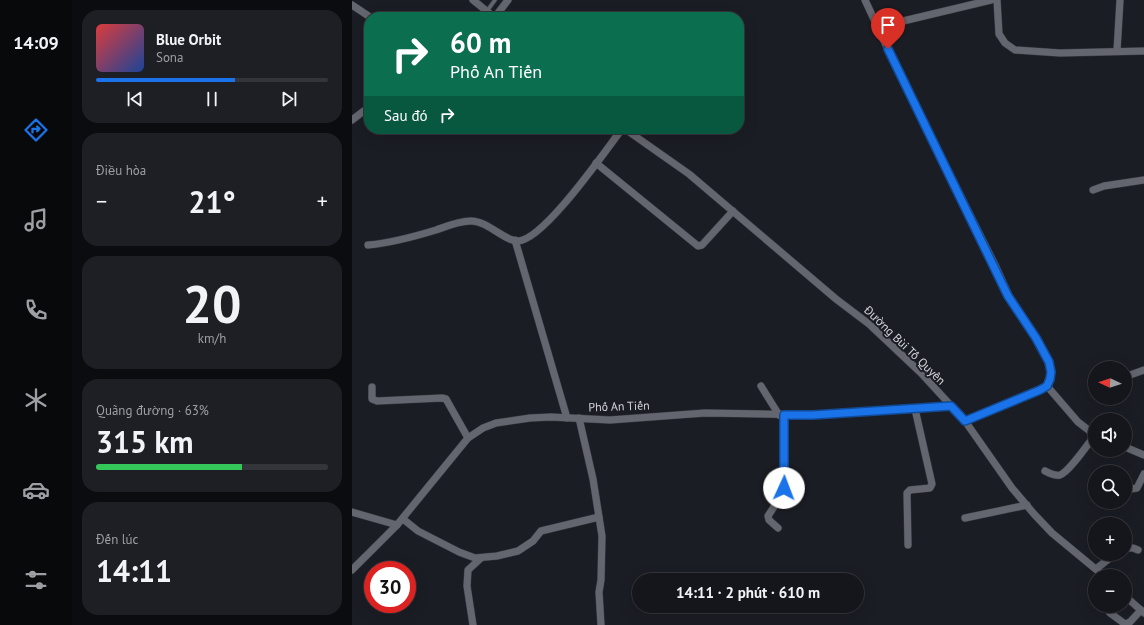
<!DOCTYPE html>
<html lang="vi">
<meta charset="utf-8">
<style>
:root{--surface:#14161b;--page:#1d1f24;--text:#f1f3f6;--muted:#9d9fa3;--line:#33353a;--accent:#1a73e8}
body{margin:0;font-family:"PT Sans",sans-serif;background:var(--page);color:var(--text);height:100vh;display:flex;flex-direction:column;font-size:15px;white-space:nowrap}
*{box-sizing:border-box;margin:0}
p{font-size:13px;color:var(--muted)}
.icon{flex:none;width:22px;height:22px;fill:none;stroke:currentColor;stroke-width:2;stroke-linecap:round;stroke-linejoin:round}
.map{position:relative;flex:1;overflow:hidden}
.details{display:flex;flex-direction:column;gap:10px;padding:10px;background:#0b0c0f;width:280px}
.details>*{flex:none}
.banner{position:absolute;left:12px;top:12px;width:380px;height:122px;border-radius:16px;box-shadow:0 4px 16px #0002,0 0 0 1px var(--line);background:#0b6e4f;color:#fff;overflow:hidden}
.needle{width:26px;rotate:274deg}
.buttons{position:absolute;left:736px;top:361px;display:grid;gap:8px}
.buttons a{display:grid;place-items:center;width:44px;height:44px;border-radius:50%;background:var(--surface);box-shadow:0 4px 16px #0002,0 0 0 1px var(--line);font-size:20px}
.speed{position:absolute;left:12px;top:561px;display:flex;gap:8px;font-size:20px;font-weight:700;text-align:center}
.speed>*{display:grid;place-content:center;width:52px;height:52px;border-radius:50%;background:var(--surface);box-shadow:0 4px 16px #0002,0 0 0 1px var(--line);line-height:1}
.speed .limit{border:6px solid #d22;background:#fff;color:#111}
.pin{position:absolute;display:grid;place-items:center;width:34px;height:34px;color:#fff;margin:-41px -17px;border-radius:50% 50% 50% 0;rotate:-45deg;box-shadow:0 0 4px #0007}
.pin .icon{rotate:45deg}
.me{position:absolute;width:44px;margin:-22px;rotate:2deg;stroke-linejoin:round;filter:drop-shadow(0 0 3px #0008)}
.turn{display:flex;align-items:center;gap:14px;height:84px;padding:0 20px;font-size:18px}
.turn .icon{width:52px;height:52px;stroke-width:2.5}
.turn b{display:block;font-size:28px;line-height:34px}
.then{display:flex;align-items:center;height:38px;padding:0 20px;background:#0003;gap:8px;font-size:15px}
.big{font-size:30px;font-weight:800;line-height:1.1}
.details .tile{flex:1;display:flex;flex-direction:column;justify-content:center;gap:6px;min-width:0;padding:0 14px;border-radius:16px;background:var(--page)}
.details .dial{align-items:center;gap:0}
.dial b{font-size:52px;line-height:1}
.song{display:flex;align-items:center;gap:12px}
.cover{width:48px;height:48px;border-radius:6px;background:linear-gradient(135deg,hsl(0 70% 55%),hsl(220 70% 35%))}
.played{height:4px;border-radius:2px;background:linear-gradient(90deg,var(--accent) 60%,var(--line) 60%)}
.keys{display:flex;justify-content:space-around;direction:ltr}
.heat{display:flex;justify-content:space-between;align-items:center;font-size:22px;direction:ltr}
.charge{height:6px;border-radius:3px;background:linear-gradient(90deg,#34c759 63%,var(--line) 0)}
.trip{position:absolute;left:280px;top:573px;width:232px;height:40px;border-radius:20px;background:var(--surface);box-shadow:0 4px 16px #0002,0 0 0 1px var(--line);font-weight:800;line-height:40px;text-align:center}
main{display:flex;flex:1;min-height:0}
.menu{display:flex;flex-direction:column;width:72px;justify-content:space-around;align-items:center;background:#08090b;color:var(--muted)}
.menu .icon{width:28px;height:28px}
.menu .active{color:var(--accent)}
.menu b{font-size:18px;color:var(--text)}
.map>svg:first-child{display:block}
</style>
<main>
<nav class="menu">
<b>14:09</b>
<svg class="icon active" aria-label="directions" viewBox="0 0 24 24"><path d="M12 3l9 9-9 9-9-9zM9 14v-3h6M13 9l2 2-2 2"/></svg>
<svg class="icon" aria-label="music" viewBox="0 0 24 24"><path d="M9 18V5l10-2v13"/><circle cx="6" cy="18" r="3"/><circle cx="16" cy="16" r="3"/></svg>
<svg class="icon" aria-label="phone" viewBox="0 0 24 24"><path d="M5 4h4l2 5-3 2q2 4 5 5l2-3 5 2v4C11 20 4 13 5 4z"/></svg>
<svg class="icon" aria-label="climate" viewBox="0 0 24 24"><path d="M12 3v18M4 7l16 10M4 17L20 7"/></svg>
<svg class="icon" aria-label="car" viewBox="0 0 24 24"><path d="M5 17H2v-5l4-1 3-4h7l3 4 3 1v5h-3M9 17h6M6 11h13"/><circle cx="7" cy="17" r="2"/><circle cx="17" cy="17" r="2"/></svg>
<svg class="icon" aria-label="filters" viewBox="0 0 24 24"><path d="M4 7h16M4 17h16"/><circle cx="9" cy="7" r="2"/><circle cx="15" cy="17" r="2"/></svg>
</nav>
<section class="details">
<div class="tile">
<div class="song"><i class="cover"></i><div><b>Blue Orbit</b><p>Sona</p></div></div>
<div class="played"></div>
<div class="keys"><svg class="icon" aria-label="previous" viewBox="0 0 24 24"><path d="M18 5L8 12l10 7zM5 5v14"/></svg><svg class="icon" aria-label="pause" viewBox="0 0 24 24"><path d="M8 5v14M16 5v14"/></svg><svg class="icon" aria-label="next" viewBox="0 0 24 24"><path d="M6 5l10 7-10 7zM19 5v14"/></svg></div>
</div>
<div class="tile"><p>Điều hòa</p>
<div class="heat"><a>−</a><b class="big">21°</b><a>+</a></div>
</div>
<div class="tile dial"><b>20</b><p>km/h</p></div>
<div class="tile"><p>Quãng đường · 63%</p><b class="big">315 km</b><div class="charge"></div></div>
<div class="tile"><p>Đến lúc</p><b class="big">14:11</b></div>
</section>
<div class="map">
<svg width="792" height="625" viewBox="0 0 792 625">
<rect width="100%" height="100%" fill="#1b1d24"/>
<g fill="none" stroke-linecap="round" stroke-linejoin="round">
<g stroke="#37393e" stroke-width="5">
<polyline id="lane" points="135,11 143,0"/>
</g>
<g stroke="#37393e" stroke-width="8">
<g id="street">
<polyline points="121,0 142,17"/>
<polyline points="513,0 546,71 643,265 657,296 684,338 697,362 699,372 695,386"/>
<polyline points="645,0 647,34 653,43 663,50 708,53 792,51"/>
<polyline points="0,5 18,17"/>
<polyline points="143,17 156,0"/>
<polyline points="526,27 639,0"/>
<polyline points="765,51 768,0"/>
<polyline points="0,120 17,107"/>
<polyline points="273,129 337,174 484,299 517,324 569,373 613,421 660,488 682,514 700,533 752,576"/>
<polyline points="244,163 346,246 350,245 381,211"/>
<polyline points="741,190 752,186 792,180"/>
<polyline points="163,240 215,418"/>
<path d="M16 245C40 243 61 237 84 230 95 226 107 221 119 221 136 221 152 241 166 241 192 240 253 151 270 129"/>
<polyline points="778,375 792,370"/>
<polyline points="409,386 427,415"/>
<polyline points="695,386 726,422 743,435"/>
<polyline points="20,387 20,399 25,401 90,398 94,399 116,438"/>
<polyline points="227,418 241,479 250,536 249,580 247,592 249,625"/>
<polyline points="613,421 695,386"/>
<polyline points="773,447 792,455"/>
<path d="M693 471C697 473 702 476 708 475 717 472 736 444 743 435"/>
<polyline points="773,487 779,489 785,488 792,474"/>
<polyline points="0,512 45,525"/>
<polyline points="613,518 675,505"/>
<polyline points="51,519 66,531 107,552 123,558 145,556 166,551 181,541 189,531 247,517"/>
<polyline points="426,528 417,520 416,516 431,493 433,485 432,415"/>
<polyline points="556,545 555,493 558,490 578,488 580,484 563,409"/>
<polyline points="773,548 781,548 786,550"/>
<polyline points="744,569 763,554"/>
<polyline points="0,570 45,525 116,438 131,428 144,423 178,418 199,417 258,420 353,413 461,415 599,406"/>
<polyline points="773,596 792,613"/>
<polyline points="758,613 773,624 778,622 789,610"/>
<polyline points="121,625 115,586 116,570 129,558"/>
</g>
</g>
<use href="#lane" stroke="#64666f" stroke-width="3.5"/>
<use href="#street" stroke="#64666f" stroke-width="7"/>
</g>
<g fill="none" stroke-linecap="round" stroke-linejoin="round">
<g stroke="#114b97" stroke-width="10">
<polyline id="route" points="432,488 432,415 461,415 599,406 613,421 688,390 695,386 698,379 699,372 697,362 684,338 656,296 536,49"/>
</g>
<use href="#route" stroke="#1a73e8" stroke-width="7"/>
</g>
<g text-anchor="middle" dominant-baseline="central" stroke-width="4" stroke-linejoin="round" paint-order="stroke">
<g font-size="12" fill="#d2d3d8" stroke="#1b1d24">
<text transform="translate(553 345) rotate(44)">Đường Bùi Tố Quyên</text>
<text transform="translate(267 406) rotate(-2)">Phố An Tiến</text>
</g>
</g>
</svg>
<div class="buttons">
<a><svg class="needle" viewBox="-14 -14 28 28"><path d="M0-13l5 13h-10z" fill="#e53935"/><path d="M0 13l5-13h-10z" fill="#9d9fa3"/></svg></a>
<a><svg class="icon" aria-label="sound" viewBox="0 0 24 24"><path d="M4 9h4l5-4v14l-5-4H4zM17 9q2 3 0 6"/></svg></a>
<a><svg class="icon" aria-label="search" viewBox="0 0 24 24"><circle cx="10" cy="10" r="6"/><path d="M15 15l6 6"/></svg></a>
<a>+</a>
<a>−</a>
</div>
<div class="speed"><div class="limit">30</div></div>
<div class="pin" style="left:536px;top:49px;background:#d93025"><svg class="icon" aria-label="arrive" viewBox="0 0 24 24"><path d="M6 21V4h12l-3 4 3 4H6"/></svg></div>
<svg class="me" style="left:432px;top:488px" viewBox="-20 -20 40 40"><circle r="19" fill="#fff"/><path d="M0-13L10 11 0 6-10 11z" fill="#1a73e8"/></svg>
<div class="trip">14:11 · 2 phút · 610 m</div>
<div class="banner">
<div class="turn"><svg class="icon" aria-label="right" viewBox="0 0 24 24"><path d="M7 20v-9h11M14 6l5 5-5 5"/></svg><div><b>60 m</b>Phố An Tiến</div></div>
<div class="then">Sau đó<svg class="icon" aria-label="right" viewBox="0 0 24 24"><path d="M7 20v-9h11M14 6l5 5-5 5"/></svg></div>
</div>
</div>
</main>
